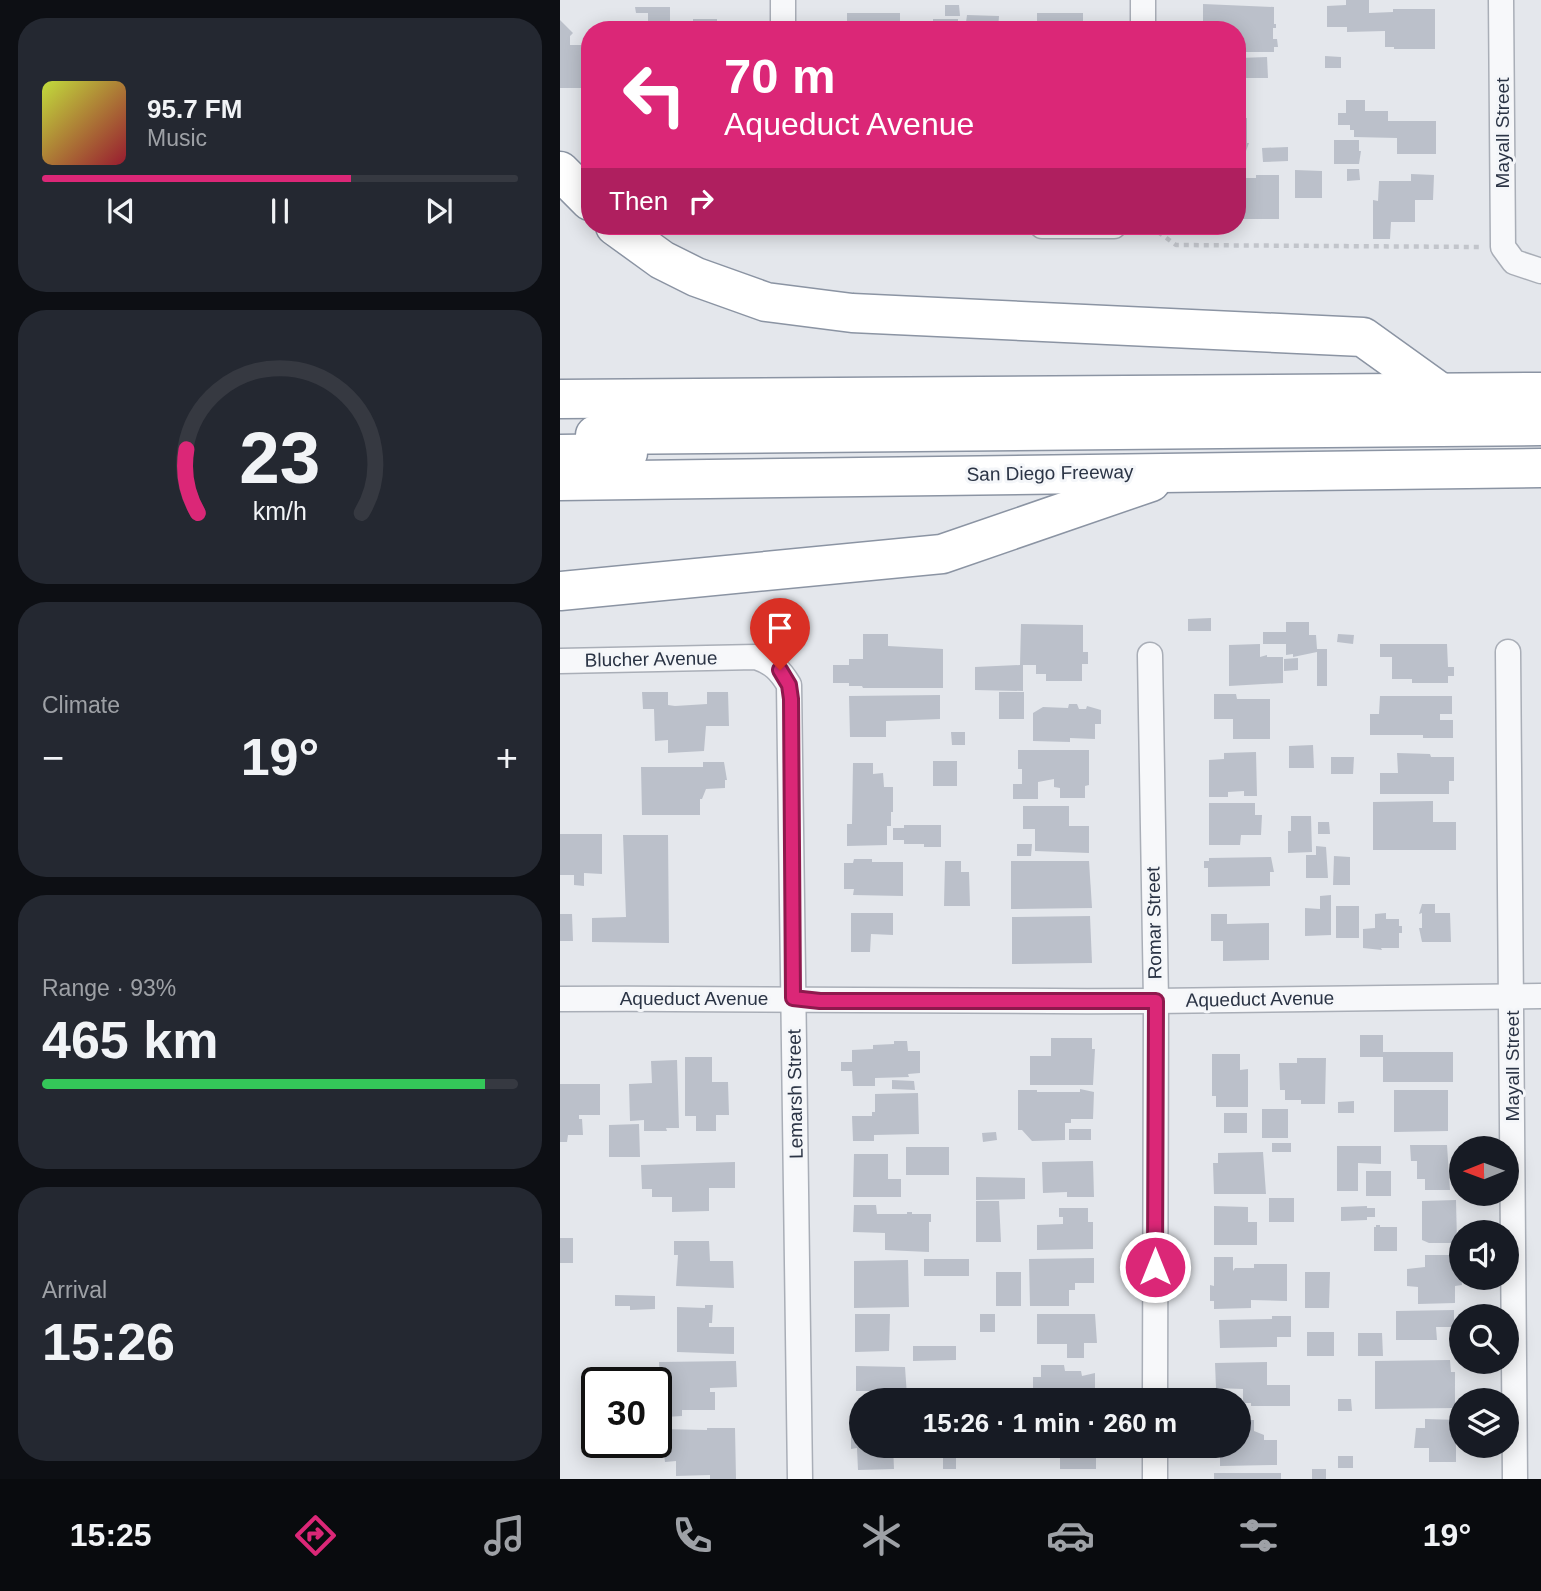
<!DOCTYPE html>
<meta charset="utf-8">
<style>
:root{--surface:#171b24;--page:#242831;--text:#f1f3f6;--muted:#9ea1a6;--line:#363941;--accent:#db2777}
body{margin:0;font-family:Helvetica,sans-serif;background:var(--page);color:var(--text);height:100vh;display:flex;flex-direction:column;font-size:26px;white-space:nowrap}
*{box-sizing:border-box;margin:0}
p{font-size:23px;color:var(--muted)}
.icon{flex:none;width:38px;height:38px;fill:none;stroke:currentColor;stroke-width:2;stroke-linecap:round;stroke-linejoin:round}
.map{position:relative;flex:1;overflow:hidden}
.sheet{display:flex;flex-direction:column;gap:18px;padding:18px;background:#0d0f14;width:560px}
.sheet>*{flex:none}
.hud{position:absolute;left:21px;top:21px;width:665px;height:214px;border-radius:28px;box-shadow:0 4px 18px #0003;background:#db2777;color:#fff;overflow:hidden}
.needle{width:46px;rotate:269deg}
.fabs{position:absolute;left:889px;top:1136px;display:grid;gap:14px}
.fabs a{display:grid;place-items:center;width:70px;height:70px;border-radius:50%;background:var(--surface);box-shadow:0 4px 18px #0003;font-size:35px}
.speed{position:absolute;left:21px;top:1367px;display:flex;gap:14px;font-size:35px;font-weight:700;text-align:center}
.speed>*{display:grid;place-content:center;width:91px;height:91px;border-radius:50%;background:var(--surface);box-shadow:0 4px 18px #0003;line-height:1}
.speed .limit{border:4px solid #111;border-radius:10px;background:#fff;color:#111}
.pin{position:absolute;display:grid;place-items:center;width:60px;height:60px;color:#fff;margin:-72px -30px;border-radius:50% 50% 50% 0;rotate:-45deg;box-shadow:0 0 7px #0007}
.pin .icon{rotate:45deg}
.me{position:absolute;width:77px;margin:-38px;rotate:0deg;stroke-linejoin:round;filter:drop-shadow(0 0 5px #0008)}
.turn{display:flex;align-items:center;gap:24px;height:147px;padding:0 28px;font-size:32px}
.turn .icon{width:91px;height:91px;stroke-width:2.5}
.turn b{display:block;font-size:49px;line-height:60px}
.then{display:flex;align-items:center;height:66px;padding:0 28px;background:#0003;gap:14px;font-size:26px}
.big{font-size:52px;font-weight:700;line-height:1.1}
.sheet .card{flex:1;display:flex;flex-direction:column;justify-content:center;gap:10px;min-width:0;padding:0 24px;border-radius:28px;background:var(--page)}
.sheet .dial{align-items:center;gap:0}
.dial svg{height:182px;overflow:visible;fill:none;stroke:var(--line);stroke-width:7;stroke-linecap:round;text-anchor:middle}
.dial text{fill:var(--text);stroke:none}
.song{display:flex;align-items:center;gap:21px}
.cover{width:84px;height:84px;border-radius:10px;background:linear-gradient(135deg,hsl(70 70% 55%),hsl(350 70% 35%))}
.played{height:7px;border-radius:4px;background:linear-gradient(90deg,var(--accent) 65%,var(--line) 65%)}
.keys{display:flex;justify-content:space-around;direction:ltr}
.heat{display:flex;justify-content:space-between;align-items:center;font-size:38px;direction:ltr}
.charge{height:10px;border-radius:5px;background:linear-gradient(90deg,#34c759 93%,var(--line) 0)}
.trip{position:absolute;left:289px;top:1388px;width:402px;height:70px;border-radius:35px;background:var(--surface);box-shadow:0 4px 18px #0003;font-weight:700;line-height:70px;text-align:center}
.menu{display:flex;height:112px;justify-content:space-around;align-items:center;background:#090b0e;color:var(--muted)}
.menu .icon{width:49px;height:49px}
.menu .current{color:var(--accent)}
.menu b{font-size:32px;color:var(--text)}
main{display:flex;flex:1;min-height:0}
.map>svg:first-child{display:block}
</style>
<main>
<section class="sheet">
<div class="card">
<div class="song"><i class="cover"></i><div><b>95.7 FM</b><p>Music</p></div></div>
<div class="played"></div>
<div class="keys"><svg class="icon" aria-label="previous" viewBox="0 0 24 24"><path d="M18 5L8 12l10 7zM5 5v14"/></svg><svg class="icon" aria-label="pause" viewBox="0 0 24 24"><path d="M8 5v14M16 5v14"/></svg><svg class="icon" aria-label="next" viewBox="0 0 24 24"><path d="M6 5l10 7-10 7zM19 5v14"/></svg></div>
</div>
<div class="card dial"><svg viewBox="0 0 100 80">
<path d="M14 69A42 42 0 1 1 86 69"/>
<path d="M14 69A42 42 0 0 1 9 41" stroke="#db2777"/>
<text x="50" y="56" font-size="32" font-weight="700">23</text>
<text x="50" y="72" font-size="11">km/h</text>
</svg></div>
<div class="card"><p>Climate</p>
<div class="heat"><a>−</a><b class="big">19°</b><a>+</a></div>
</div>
<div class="card"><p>Range · 93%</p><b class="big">465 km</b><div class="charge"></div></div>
<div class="card"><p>Arrival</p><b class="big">15:26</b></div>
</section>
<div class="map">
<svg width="981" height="1479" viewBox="0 0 981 1479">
<rect width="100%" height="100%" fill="#e4e7ec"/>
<g fill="#bbc0ca">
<polygon points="786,0 809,0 809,13 833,12 833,9 875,9 875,49 834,49 834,47 825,47 825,31 787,32 787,27 767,27 767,6 786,5"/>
<polygon points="643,4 714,7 714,24 716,24 716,28 713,28 713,39 717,39 718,47 714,47 714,52 678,52 677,30 643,30"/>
<polygon points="385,5 399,5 400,16 385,16"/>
<polygon points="75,7 110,7 110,29 88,29 88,13 76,13"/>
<rect x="287" y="13" width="53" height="17"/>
<rect x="477" y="13" width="46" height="17"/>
<polygon points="407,15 439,16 438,30 405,30"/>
<polygon points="133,19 157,19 157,25 163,25 163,30 133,30"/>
<rect x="373" y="19" width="25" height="11"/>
<polygon points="0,20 13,33 10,36 10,45 25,45 25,88 0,88"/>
<polygon points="765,56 781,57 781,68 765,68"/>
<polygon points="707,57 708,78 679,78 679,58"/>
<polygon points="786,100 805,100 805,111 828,111 828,121 876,121 876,154 837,154 837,138 794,137 794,130 790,130 790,125 778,125 778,113 786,113"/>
<polygon points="677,118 687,118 687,143 689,143 686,151 677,151"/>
<polygon points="774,140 799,140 799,151 801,151 799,164 774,164"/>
<polygon points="728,147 728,161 703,162 702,148"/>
<polygon points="787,169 799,169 800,180 787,181"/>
<polygon points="735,170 762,171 762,198 735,198"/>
<polygon points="851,174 874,175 873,200 855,200 855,222 831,222 830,239 813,239 813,200 818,201 819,181 851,181"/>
<polygon points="696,175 719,175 719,219 677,219 677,178 696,178"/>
<polygon points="651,618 651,631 628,631 628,619"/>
<polygon points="726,622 749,622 749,635 756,635 757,649 767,649 767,686 757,686 757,652 733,657 733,654 726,655 726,644 703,644 703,632 726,632"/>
<polygon points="461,624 523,625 523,652 528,652 528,664 522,664 522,681 486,681 486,674 476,674 476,665 463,665 463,691 415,690 415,667 460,665"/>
<polygon points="303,634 328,634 328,646 383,649 383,688 303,688 302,686 289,686 289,683 273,683 273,665 289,665 289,659 303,659"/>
<polygon points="778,634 794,635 793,644 777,642"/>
<polygon points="700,644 700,657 707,655 707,657 723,657 723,683 669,686 669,645"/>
<polygon points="820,644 887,644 888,667 894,667 894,676 888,676 888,683 852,683 852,679 832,679 832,657 820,657"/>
<polygon points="738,658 738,670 724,671 724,659"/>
<polygon points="82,692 108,692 108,705 115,706 147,704 147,692 168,692 169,726 146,726 144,751 108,753 108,740 95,741 94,709 83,709"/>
<rect x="439" y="692" width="25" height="27"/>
<polygon points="654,694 676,694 677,699 710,699 710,739 673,739 673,719 654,719"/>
<polygon points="380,695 380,719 326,721 326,737 290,737 289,696"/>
<polygon points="820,696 892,696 892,714 880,714 880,720 893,720 893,738 863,738 863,735 810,735 810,714 819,714"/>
<polygon points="509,704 517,704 519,709 526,709 527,706 541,710 541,724 535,724 535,739 510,738 510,742 473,741 473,713 483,707 508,708"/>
<polygon points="391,732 405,732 405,745 392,745"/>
<polygon points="753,745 754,768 729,768 729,746"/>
<polygon points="458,750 529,750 529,785 525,786 525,798 500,798 500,788 494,787 494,779 478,782 478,799 453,799 453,784 462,784 462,769 458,769"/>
<polygon points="696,752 697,796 684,796 684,791 668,792 668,797 649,797 649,760 664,759 664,753"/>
<polygon points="837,753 870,754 871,757 894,757 894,781 889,781 889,794 820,794 820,773 838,773"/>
<polygon points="771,757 794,757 793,774 771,774"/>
<rect x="373" y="761" width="24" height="25"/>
<polygon points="143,762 164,762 167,780 165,780 165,788 146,789 142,799 140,799 140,815 82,815 81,767 143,767"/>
<polygon points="293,763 313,763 313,774 323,773 324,787 333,787 333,812 331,812 331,826 327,826 327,845 287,846 287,824 292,824"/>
<polygon points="873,801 873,822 896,822 896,850 813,850 813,802"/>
<polygon points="649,803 695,803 695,815 702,815 701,835 681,835 680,845 649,845"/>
<polygon points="463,806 509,806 509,826 529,826 529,853 475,851 475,829 463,829"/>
<polygon points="731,816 751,816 752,852 728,853 728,831 731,831"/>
<polygon points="758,822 769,822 770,834 758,834"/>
<polygon points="344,825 381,825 381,847 364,847 364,844 344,844 344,840 333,840 333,828 344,828"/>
<polygon points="0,834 42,834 42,874 24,873 24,886 14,885 14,875 0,875"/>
<polygon points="63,835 108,835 109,943 32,942 32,918 66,917"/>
<polygon points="457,844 472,844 471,856 457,856"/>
<polygon points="756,846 766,847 768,878 746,878 746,855 756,855"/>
<polygon points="774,856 790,857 790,885 773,885"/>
<polygon points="711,857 714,872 710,872 710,886 648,887 648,868 644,868 644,861 649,861 649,858"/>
<polygon points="294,859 312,859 312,862 343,862 343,896 293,895 294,889 284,889 284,863 293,863"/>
<polygon points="385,861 401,861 401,872 409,872 410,906 384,906"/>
<polygon points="451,861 529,861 532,908 451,909"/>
<polygon points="771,895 771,935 745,936 745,908 760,909 760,896"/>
<polygon points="862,904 875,904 875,913 890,913 891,942 862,942 859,928 862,928 862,913 859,914"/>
<rect x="776" y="906" width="23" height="32"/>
<polygon points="291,913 333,913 333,935 311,934 310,952 291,952"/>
<polygon points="826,913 826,919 839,919 839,926 842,926 842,933 839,933 839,948 821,948 822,950 803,948 803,929 815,928 815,914"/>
<polygon points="0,914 12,914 13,941 0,941"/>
<polygon points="651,914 667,914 667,924 709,923 709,960 663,961 663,941 651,941"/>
<polygon points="530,916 532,963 452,964 452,917"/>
<polygon points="800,1035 823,1035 823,1052 893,1052 893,1082 823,1082 823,1057 800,1057"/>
<polygon points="491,1038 532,1038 532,1049 535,1049 533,1085 470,1085 470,1056 491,1056"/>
<polygon points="334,1041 347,1041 348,1051 360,1051 360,1073 348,1074 349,1077 315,1078 315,1086 293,1086 292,1071 281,1071 281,1062 292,1062 292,1050 313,1049 313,1045 334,1044"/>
<polygon points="652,1054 680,1054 680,1070 688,1069 688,1107 656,1107 656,1096 652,1096"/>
<polygon points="125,1057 152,1057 152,1082 168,1082 169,1115 156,1115 156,1131 136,1131 136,1116 125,1116"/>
<polygon points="737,1058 766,1058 765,1104 741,1104 741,1100 725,1100 725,1090 720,1090 719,1063 737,1063"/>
<polygon points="117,1060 119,1128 106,1128 107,1131 84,1131 84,1120 70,1121 69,1084 92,1083 91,1061"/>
<polygon points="332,1080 354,1081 355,1090 332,1089"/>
<polygon points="0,1084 40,1084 40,1115 19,1115 19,1119 22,1119 23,1135 8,1135 7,1142 0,1142"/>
<polygon points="520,1089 534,1092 533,1119 511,1119 511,1123 505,1123 505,1140 472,1141 462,1130 458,1130 458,1090 477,1090 477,1092 520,1092"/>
<polygon points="834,1090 888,1090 888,1131 834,1132"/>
<polygon points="358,1093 359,1134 314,1135 314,1141 293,1141 292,1116 312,1116 312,1112 315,1112 315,1094"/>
<polygon points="794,1101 794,1113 778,1113 778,1102"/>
<rect x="702" y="1109" width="26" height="29"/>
<rect x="664" y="1113" width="23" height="20"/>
<polygon points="79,1124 80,1157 49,1157 49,1125"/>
<rect x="509" y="1129" width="22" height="11"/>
<polygon points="436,1132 437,1140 423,1142 422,1133"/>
<rect x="712" y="1143" width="19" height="9"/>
<polygon points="850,1145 887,1145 890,1190 865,1190 865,1179 857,1179 857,1161 851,1161"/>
<polygon points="777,1146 821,1146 821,1164 798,1163 798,1191 777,1191"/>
<rect x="346" y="1147" width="43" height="28"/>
<polygon points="703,1152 706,1194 654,1194 653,1163 658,1163 658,1153"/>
<polygon points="294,1154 328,1154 328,1179 341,1179 341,1197 293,1197"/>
<polygon points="533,1161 534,1197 507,1197 507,1192 483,1193 482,1162"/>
<polygon points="175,1162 175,1188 149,1188 149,1211 112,1212 112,1197 92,1197 92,1189 82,1189 81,1165"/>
<rect x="806" y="1171" width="25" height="25"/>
<polygon points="416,1177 465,1178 465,1199 416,1200"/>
<rect x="709" y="1198" width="25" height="24"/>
<polygon points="896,1200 897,1243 869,1243 862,1240 862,1201"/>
<polygon points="416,1201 439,1201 441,1242 416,1242"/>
<polygon points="294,1205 316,1205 317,1214 347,1214 347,1212 352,1212 352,1214 371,1214 371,1222 369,1222 369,1252 325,1250 325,1233 293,1232"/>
<polygon points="654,1206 688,1207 688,1222 697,1222 697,1245 654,1245"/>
<polygon points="807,1206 807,1208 815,1208 815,1217 807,1217 807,1220 781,1221 781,1207"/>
<polygon points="499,1208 528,1208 528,1222 533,1222 533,1249 477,1250 477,1225 503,1224 503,1217 499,1217"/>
<polygon points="816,1225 820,1225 820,1227 837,1227 837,1251 814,1251 814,1227 816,1227"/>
<rect x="0" y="1238" width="13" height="25"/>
<polygon points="114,1241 149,1241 150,1261 173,1261 174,1288 116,1286 118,1255 114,1255"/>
<polygon points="865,1255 895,1255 895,1272 901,1272 902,1285 895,1286 895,1303 858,1304 858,1287 847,1286 847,1269 865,1267"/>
<polygon points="654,1257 673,1257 673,1271 675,1268 694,1268 694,1264 727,1264 727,1301 691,1300 691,1308 654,1309 654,1301 650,1301 650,1285 654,1286"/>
<polygon points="534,1258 534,1283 515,1283 515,1290 509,1290 509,1306 470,1306 469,1259"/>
<rect x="364" y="1259" width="45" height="17"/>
<polygon points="348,1260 349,1307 294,1308 294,1261"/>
<rect x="436" y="1272" width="25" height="34"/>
<polygon points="745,1272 770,1272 769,1308 745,1308"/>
<polygon points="55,1295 95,1296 95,1309 70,1310 70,1306 55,1306"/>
<polygon points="145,1305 153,1305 152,1323 149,1323 149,1327 174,1327 174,1354 117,1352 117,1307 145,1308"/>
<polygon points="894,1310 894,1327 876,1327 877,1340 836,1340 836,1311"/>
<polygon points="295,1314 330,1314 329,1351 295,1352"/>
<rect x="420" y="1314" width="15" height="18"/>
<polygon points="477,1314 535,1314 537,1343 524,1343 524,1358 507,1358 507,1344 477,1344"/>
<polygon points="712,1316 731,1316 731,1337 717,1337 717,1347 660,1348 659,1320 712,1319"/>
<rect x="747" y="1332" width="27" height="24"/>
<polygon points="798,1333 822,1333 823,1356 798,1356"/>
<polygon points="353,1346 396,1346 396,1360 353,1361"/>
<polygon points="890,1360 891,1372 895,1372 895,1408 815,1409 815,1361"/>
<polygon points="176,1361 177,1387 150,1388 150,1392 155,1392 155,1410 122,1410 122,1416 105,1417 105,1410 96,1410 96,1389 104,1389 104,1383 100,1383 99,1362"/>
<polygon points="707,1362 707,1385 730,1385 730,1406 691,1406 691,1403 683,1403 683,1389 656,1388 655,1363"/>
<polygon points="481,1365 504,1365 505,1371 521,1371 522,1376 535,1373 535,1395 522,1395 522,1400 482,1400 482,1390 473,1390 473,1377 481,1377"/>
<polygon points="296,1366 345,1367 347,1396 356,1396 356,1400 315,1400 315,1391 296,1391"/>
<polygon points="417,1390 451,1390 451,1400 418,1400"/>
<polygon points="778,1399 791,1399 792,1411 778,1411"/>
<polygon points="865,1419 899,1420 900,1426 895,1426 895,1429 899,1429 899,1440 896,1440 896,1462 869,1462 869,1448 854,1448 856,1428 865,1428"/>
<polygon points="679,1420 694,1420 694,1431 704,1435 704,1440 717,1440 717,1465 660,1466 660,1449 655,1449 655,1446 679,1446"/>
<polygon points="298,1421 301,1421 301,1446 333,1446 334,1469 298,1470 297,1448 291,1449 291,1437 298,1436"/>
<polygon points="147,1428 175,1428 176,1479 150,1479 150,1475 116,1476 116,1461 105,1462 101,1429 147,1430"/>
<polygon points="489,1446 536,1446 536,1469 500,1469 500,1458 489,1458"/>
<rect x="383" y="1450" width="13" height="19"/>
<rect x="778" y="1456" width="15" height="12"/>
<rect x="752" y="1469" width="14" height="10"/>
<rect x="654" y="1473" width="67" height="6"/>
</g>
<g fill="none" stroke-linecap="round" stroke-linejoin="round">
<g stroke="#a9aeb7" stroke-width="27">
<g id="street">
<polyline points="223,0 223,30"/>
<polyline points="583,0 583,30"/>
<polyline points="941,0 943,247 954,262 981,271"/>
<polyline points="482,226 554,226"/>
<polyline points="948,652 955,1479"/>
<polyline points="590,655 596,1001 595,1400"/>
<path d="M0 661 196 657C213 663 220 670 229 685L240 1479"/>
<path d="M0 999C198 998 396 1002 594 1001 723 1000 852 997 981 996"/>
<polyline points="595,1479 595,1446"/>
</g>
</g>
<g stroke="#8b94a3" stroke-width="41">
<g id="highway">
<polyline points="0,171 30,201"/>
<polyline points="55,226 102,260 136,277 206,302 292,313 803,337 881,393"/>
<polyline points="0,399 981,392"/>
<polyline points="35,435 981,426"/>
<polyline points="0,454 68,453"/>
<polyline points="0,481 981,468"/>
<polyline points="0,591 382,554 591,482"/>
</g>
</g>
<polyline stroke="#c2c5cb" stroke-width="4.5" stroke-dasharray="5 5" stroke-linecap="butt" points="590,226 616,245 922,247"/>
<use href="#street" stroke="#f7f8fa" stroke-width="24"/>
<use href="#highway" stroke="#fff" stroke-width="38"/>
</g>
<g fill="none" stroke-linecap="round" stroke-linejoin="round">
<g stroke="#8e194d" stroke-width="18">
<polyline id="route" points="220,670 229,685 231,699 233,998 260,1001 596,1001 595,1267"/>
</g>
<use href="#route" stroke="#db2777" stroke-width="12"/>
</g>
<g text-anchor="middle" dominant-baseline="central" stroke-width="6" stroke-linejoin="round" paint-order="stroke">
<g font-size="19" fill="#2b3445" stroke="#f4f6f9">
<text transform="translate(942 133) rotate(-90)">Mayall Street</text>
<text transform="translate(490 473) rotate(-1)">San Diego Freeway</text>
<text transform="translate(91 659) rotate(-1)">Blucher Avenue</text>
<text transform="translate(594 923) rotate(-91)">Romar Street</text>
<text x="134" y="998">Aqueduct Avenue</text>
<text transform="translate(700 999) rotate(-1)">Aqueduct Avenue</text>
<text transform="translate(952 1066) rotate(-90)">Mayall Street</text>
<text transform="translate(235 1094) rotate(-91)">Lemarsh Street</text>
</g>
</g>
</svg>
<div class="fabs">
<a><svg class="needle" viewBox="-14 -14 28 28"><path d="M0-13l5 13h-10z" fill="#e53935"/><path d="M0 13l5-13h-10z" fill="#9ea1a6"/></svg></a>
<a><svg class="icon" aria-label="sound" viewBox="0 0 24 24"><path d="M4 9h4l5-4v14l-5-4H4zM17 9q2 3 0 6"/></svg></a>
<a><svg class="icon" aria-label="search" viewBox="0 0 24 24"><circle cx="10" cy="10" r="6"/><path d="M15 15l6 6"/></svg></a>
<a><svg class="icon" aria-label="layers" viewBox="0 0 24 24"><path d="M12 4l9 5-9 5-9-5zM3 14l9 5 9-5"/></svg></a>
</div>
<div class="speed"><div class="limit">30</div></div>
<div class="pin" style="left:220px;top:670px;background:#d93025"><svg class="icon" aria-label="arrive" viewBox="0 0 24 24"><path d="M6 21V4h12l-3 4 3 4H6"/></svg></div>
<svg class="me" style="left:595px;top:1267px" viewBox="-20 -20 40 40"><circle r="17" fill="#db2777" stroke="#fff" stroke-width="3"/><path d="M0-11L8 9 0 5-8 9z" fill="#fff"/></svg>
<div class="trip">15:26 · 1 min · 260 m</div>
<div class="hud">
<div class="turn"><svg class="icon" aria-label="left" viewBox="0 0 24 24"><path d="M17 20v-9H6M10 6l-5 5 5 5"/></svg><div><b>70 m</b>Aqueduct Avenue</div></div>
<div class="then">Then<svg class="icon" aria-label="right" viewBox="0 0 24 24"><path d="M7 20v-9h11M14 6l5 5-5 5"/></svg></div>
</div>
</div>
</main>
<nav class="menu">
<b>15:25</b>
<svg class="icon current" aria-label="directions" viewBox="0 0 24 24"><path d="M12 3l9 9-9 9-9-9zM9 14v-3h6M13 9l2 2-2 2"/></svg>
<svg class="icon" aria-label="music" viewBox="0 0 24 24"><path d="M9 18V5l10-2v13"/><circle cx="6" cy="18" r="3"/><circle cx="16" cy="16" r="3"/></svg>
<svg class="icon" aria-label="phone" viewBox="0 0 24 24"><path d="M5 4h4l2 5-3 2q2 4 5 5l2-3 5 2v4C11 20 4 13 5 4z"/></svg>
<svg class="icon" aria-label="climate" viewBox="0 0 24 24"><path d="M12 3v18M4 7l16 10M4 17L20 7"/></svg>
<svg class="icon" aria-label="car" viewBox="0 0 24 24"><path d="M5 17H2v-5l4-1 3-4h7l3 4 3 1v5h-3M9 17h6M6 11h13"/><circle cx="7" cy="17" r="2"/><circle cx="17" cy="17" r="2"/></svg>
<svg class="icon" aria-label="filters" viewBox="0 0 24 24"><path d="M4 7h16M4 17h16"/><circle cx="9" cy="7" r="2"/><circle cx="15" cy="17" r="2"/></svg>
<b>19°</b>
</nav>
